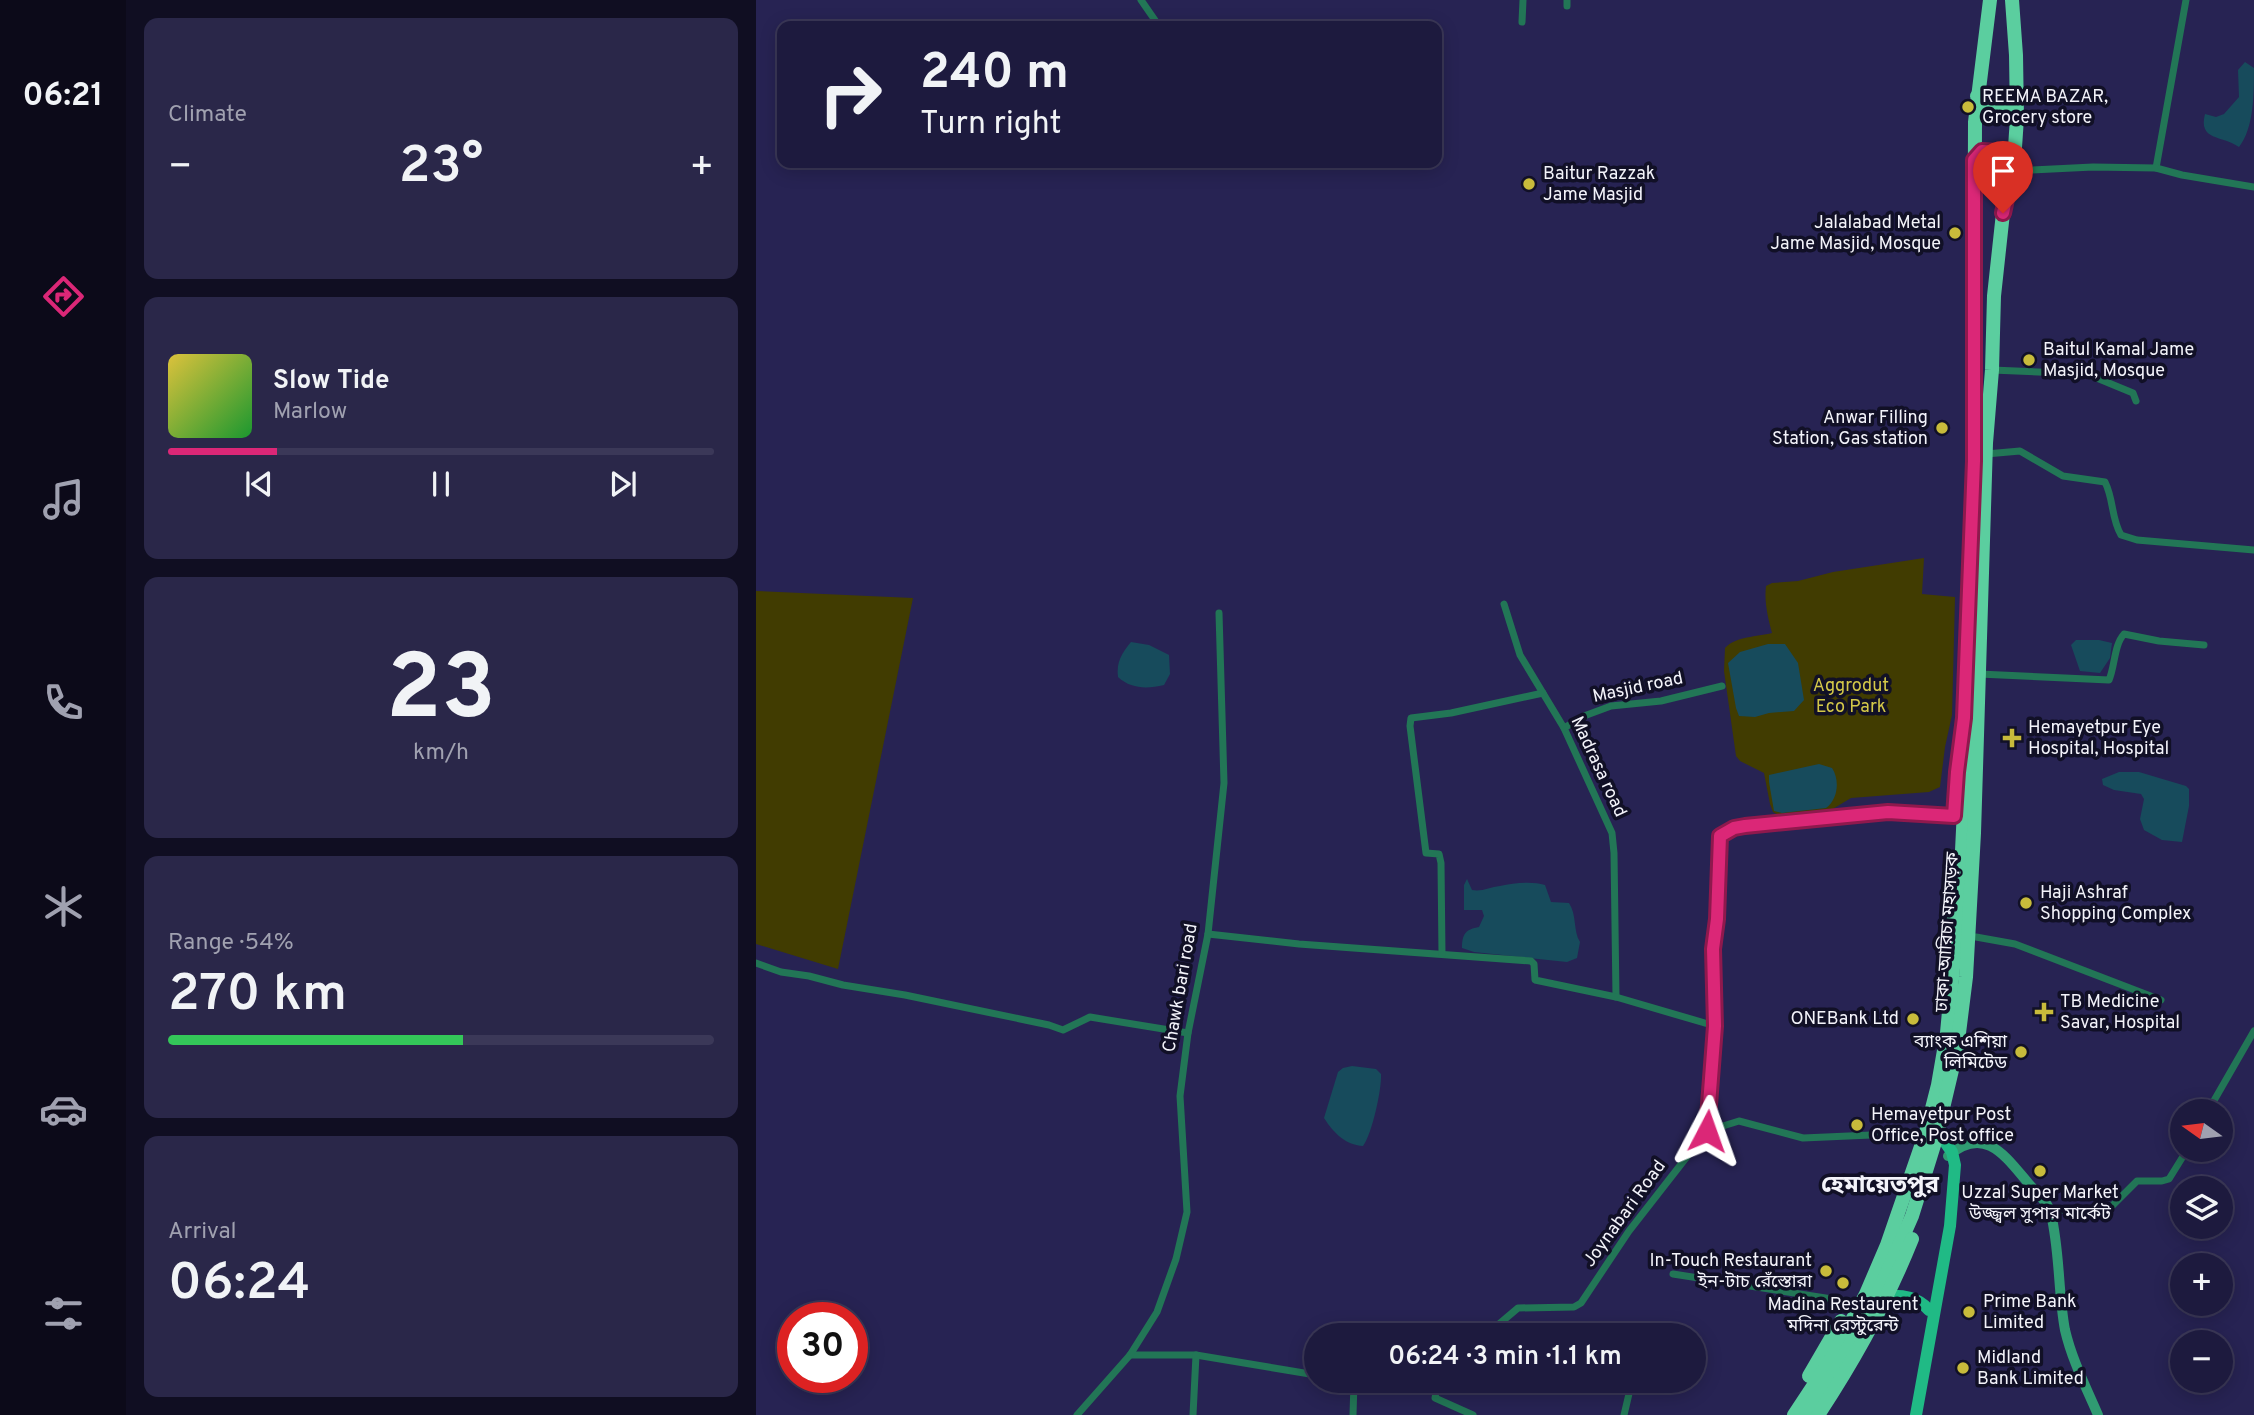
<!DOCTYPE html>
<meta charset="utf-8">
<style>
:root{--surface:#1d1a3e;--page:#2a2749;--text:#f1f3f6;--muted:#a0a1b0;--line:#3b3858;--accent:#db2777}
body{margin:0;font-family:Overpass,"Noto Sans Bengali",sans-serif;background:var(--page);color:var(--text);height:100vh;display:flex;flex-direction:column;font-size:26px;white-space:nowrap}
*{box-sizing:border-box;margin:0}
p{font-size:23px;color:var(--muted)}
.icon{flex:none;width:38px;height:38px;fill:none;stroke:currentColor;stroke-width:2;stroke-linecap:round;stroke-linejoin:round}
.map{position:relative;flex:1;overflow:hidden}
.panel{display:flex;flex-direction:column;gap:18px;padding:18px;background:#100e22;width:630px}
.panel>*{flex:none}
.hud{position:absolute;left:21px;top:21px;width:665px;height:147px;border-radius:14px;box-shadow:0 4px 18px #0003,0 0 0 2px var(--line);background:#1d1a3e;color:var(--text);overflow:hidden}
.needle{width:46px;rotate:284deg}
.fabs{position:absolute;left:1414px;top:1099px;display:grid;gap:14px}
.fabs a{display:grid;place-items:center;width:63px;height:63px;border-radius:50%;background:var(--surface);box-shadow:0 4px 18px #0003,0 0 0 2px var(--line);font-size:35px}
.speed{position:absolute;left:21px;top:1302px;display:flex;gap:14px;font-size:35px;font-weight:700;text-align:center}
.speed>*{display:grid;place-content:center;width:91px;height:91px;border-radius:50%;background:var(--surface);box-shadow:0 4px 18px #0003,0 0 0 2px var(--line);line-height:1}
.speed .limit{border:10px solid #d22;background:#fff;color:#111}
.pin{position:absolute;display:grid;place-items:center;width:60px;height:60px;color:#fff;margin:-72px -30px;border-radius:50% 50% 50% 0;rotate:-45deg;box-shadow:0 0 7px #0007}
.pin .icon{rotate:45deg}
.me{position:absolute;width:77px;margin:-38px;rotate:4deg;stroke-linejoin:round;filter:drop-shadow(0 0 5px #0008)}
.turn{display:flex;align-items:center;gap:24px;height:147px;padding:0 28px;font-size:32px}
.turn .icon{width:91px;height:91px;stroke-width:2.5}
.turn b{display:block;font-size:49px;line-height:60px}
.big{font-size:52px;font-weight:600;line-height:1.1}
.panel .widget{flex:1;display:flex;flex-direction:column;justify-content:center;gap:10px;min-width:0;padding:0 24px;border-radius:14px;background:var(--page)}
.panel .dial{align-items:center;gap:0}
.dial b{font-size:91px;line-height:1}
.song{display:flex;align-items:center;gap:21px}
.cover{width:84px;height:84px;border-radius:10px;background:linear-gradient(135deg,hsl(50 70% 55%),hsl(130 70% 35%))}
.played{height:7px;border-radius:4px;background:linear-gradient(90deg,var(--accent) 20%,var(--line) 20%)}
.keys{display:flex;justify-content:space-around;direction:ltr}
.heat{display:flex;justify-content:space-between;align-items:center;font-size:38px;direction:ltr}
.charge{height:10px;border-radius:5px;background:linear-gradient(90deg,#34c759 54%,var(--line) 0)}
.trip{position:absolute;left:548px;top:1323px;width:402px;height:70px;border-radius:35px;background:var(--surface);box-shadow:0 4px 18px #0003,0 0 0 2px var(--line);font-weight:600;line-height:70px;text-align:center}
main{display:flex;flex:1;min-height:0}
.dock{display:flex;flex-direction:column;width:126px;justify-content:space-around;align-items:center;background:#0c0a19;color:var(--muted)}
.dock .icon{width:49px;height:49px}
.dock .selected{color:var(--accent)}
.dock b{font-size:32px;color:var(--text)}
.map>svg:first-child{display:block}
</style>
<main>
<nav class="dock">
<b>06:21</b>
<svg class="icon selected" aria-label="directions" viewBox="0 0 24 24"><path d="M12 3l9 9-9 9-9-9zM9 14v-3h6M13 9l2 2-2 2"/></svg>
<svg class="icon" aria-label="music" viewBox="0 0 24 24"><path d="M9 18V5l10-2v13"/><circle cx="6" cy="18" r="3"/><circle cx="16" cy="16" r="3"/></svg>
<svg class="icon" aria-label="phone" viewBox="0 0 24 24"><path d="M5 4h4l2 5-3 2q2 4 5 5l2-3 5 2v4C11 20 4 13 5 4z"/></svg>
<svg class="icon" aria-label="climate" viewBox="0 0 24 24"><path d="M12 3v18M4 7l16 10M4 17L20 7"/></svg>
<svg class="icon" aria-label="car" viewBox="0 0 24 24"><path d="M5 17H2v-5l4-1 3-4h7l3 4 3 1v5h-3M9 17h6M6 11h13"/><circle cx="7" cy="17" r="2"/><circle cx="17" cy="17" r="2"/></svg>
<svg class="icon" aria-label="filters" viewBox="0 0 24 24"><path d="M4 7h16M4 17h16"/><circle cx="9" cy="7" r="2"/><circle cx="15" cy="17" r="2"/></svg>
</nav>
<section class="panel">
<div class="widget"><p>Climate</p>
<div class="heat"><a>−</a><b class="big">23°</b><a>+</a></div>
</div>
<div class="widget">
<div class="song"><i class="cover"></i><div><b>Slow Tide</b><p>Marlow</p></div></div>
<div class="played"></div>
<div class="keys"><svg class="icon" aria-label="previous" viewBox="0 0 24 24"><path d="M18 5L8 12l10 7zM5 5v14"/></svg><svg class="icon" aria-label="pause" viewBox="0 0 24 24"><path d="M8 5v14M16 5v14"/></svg><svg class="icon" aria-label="next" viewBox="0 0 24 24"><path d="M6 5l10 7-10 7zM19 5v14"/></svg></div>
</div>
<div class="widget dial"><b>23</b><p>km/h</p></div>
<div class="widget"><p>Range · 54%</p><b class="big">270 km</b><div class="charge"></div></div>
<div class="widget"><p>Arrival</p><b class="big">06:24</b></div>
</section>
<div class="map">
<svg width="1498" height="1415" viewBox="0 0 1498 1415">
<rect width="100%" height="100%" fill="#272353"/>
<g fill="#413c01">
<path d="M1168 558 1166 594 1199 597 1196 715 1189 747 1184 787 1173 792 1095 798 1075 810 1064 812 1022 815 1017 812 1014 804 1008 773 984 761 980 756 968 671 969 648C980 636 1001 637 1016 633 1012 618 1008 602 1010 586L1016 583 1042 581 1077 572Z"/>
<polygon points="0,591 157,598 82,969 0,944"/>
</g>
<g fill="#174b5c">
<path d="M1489 62 1498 68C1498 94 1498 128 1483 147 1466 135 1442 141 1449 114L1460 117 1468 114 1483 97 1482 70Z"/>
<polygon points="1320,640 1343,640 1356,643 1354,658 1344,673 1324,671 1315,645"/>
<path d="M375 642 393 645 413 655 414 674 408 685C391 689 375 689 362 677 360 662 366 653 375 642Z"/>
<polygon points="1012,644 1029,644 1042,663 1048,700 1038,711 1013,713 999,717 983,716 980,708 972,663 984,652"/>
<path d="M1063 764 1076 768C1084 780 1082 799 1070 808L1026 813 1018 811 1013 782V775Z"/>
<polygon points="1363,772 1383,772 1430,786 1433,789 1433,806 1426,842 1406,840 1388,830 1384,819 1388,799 1385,794 1358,790 1347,785 1346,779"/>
<path d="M711 879 716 890C726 892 734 887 744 886 758 883 776 881 789 885L795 902 813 903C821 915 817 931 824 942L821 958 811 962 718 952 706 948C706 934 710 929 723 927L728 916 726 910H708V885Z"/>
<path d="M596 1066 620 1069 625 1074C626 1088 616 1134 607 1146 589 1145 577 1132 568 1118L582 1072 587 1068Z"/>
</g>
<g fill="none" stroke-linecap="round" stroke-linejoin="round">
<g stroke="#227656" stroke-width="7">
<polyline points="385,0 403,26"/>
<polyline points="811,6 811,0"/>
<polyline points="766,22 767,0"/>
<polyline points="1400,168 1430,0"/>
<polyline points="1256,171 1337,167 1400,168 1426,175 1498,187"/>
<polyline points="1236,370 1331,374 1377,393 1380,401"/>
<path d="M1230 454 1264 451 1307 476 1349 482C1358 500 1355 518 1365 535L1381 540 1498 550"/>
<polyline points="748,604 764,655 808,728 856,833 858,853 860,997"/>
<path d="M1223 674 1353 680C1359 666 1358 645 1368 634L1403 641 1448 645"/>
<polyline points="808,728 828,716 855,706 905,701 966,686"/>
<polyline points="452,934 543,944 775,961 778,964 779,980 860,997 959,1026"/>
<polyline points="1220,937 1259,944 1405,1000"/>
<polyline points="686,954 685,863 683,854 670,853 654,726 655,718 695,713 787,693"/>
<polyline points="0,963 25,972 53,976 87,985 149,995 293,1025 307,1030 334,1017 432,1033"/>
<polyline points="1452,1111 1498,1031"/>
<polyline points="951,1131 959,1026 957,949 961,919 964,836 978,828 989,826 1132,812 1198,816"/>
<polyline points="1295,1210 1349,1210 1357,1205 1381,1181 1406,1181 1413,1179 1431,1150"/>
<polyline points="917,1274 1095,1302"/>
<polyline points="730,1335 762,1308 818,1307 825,1303 873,1231 951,1131 983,1121 1047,1138 1161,1133"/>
<polyline points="374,1355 440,1355 560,1375"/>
<polyline points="592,1381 627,1381"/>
<polyline points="682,1381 679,1398 717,1415"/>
<polyline points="321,1415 374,1355 401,1312 420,1259 431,1212 424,1096 432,1033 452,934 468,783 463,613"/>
<polyline points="437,1415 440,1355"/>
<polyline points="597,1415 598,1382"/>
<polyline points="868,1415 876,1381"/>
</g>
<path stroke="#309b72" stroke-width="10" d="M1192 1156C1229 1124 1250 1157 1273 1184 1280 1192 1293 1203 1295 1214 1304 1252 1302 1292 1309 1330 1316 1360 1330 1387 1342 1415"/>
<g stroke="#20ba85" stroke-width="12">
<path d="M1131 1296C1147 1295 1162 1297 1173 1310"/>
<polyline points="1160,1415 1194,1226 1199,1165 1196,1152 1189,1142"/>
</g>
<g stroke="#5bce9f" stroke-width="14">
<polyline points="1221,96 1237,110 1247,109 1260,101"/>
<path d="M1218 160C1233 144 1242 150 1258 162"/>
<polyline points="1192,920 1196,863"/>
<polyline points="1053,1376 1085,1321"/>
<polyline points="1038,1415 1077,1356 1110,1294 1131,1245 1170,1132 1182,1085 1191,1033 1204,892 1208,809 1207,734 1218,461 1219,122 1234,0"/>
<polyline points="1050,1415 1082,1367 1123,1291 1156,1216 1179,1142 1201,1049 1210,977 1218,833 1230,443 1236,370 1238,296 1247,213 1258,162 1261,118 1260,55 1256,0"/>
<path d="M1062 1415C1099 1359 1131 1301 1156 1239"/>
</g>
</g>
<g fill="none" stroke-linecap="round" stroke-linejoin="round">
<g stroke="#8e194d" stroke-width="18">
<polyline id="route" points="951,1131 959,1026 957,949 961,919 964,836 978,828 989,826 1132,812 1198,816 1201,772 1208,718 1218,461 1218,160 1226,151 1245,152 1258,162 1247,213"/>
</g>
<use href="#route" stroke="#db2777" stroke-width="12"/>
</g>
<g fill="#c8bb3b" stroke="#111026" stroke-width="2.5">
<circle cx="1212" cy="107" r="7"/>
<circle cx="773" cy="184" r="7"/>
<circle cx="1199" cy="233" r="7"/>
<circle cx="1273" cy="360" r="7"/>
<circle cx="1186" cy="428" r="7"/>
<path d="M1252.5 727.5h7v7h7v7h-7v7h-7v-7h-7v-7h7z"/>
<circle cx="1270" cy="903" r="7"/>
<path d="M1284.5 1001.5h7v7h7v7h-7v7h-7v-7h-7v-7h7z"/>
<circle cx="1157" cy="1019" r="7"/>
<circle cx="1265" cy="1052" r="7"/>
<circle cx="1101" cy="1125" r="7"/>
<circle cx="1284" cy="1171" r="7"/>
<circle cx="1070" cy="1271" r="7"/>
<circle cx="1087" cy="1283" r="7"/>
<circle cx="1213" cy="1312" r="7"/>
<circle cx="1207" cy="1368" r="7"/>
</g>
<g text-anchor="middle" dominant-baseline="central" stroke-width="7" stroke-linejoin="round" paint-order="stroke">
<g font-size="18" fill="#f3f3fa" stroke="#111026" text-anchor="start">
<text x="1226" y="97">REEMA BAZAR,<tspan x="1226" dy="21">Grocery store</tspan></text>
<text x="787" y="174">Baitur Razzak<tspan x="787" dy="21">Jame Masjid</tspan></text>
<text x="1185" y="223" text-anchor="end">Jalalabad Metal<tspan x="1185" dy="21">Jame Masjid, Mosque</tspan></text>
<text x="1287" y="350">Baitul Kamal Jame<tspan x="1287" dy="21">Masjid, Mosque</tspan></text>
<text x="1172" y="418" text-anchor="end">Anwar Filling<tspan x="1172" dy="21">Station, Gas station</tspan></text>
<text x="1272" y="728">Hemayetpur Eye<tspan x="1272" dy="21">Hospital, Hospital</tspan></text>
<text x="1284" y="893">Haji Ashraf<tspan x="1284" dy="21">Shopping Complex</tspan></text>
<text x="1304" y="1002">TB Medicine<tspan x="1304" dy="21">Savar, Hospital</tspan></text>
<text x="1143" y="1019" text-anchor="end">ONEBank Ltd</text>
<text x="1251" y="1042" text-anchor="end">ব্যাংক এশিয়া<tspan x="1251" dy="21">লিমিটেড</tspan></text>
<text x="1115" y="1115">Hemayetpur Post<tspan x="1115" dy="21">Office, Post office</tspan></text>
<text x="1284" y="1193" text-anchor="middle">Uzzal Super Market<tspan x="1284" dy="21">উজ্জ্বল সুপার মার্কেট</tspan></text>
<text x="1056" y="1261" text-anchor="end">In-Touch Restaurant<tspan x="1056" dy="21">ইন-টাচ রেঁস্তোরা</tspan></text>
<text x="1227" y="1302">Prime Bank<tspan x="1227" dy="21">Limited</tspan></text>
<text x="1087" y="1305" text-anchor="middle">Madina Restaurent<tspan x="1087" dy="21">মদিনা রেস্টুরেন্ট</tspan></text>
<text x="1221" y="1358">Midland<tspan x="1221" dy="21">Bank Limited</tspan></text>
</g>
<g font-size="18" fill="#d4c849" stroke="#111026">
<text x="1095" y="686">Aggrodut<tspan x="1095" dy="21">Eco Park</tspan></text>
</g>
<g font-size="18" fill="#f3f3fa" stroke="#111026">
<text transform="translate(882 688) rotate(-12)">Masjid road</text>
<text transform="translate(842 767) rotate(65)">Madrasa road</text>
<text transform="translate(1192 932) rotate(-86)">ঢাকা-আরিচা মহাসড়ক</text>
<text transform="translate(425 988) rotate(-80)">Chawk bari road</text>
<text transform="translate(869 1214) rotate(-54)">Joynabari Road</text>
</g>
<g font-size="24" font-weight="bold" fill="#f3f3fa" stroke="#111026">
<text x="1124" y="1186">হেমায়েতপুর</text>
</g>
</g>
</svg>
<div class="fabs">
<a><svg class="needle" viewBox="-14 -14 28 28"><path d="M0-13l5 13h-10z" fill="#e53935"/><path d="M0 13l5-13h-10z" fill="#a0a1b0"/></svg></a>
<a><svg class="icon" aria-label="layers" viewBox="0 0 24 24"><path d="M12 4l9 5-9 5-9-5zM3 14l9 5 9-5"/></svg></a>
<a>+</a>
<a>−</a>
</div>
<div class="speed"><div class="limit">30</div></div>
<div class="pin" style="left:1247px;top:213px;background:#d93025"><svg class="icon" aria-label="arrive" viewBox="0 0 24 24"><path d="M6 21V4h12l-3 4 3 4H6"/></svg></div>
<svg class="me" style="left:951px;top:1131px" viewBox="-20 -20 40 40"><path d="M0-17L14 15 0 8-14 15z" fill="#db2777" stroke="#fff" stroke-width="4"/></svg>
<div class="trip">06:24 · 3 min · 1.1 km</div>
<div class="hud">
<div class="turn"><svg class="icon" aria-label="right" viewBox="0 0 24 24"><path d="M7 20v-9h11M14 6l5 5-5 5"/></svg><div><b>240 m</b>Turn right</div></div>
</div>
</div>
</main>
